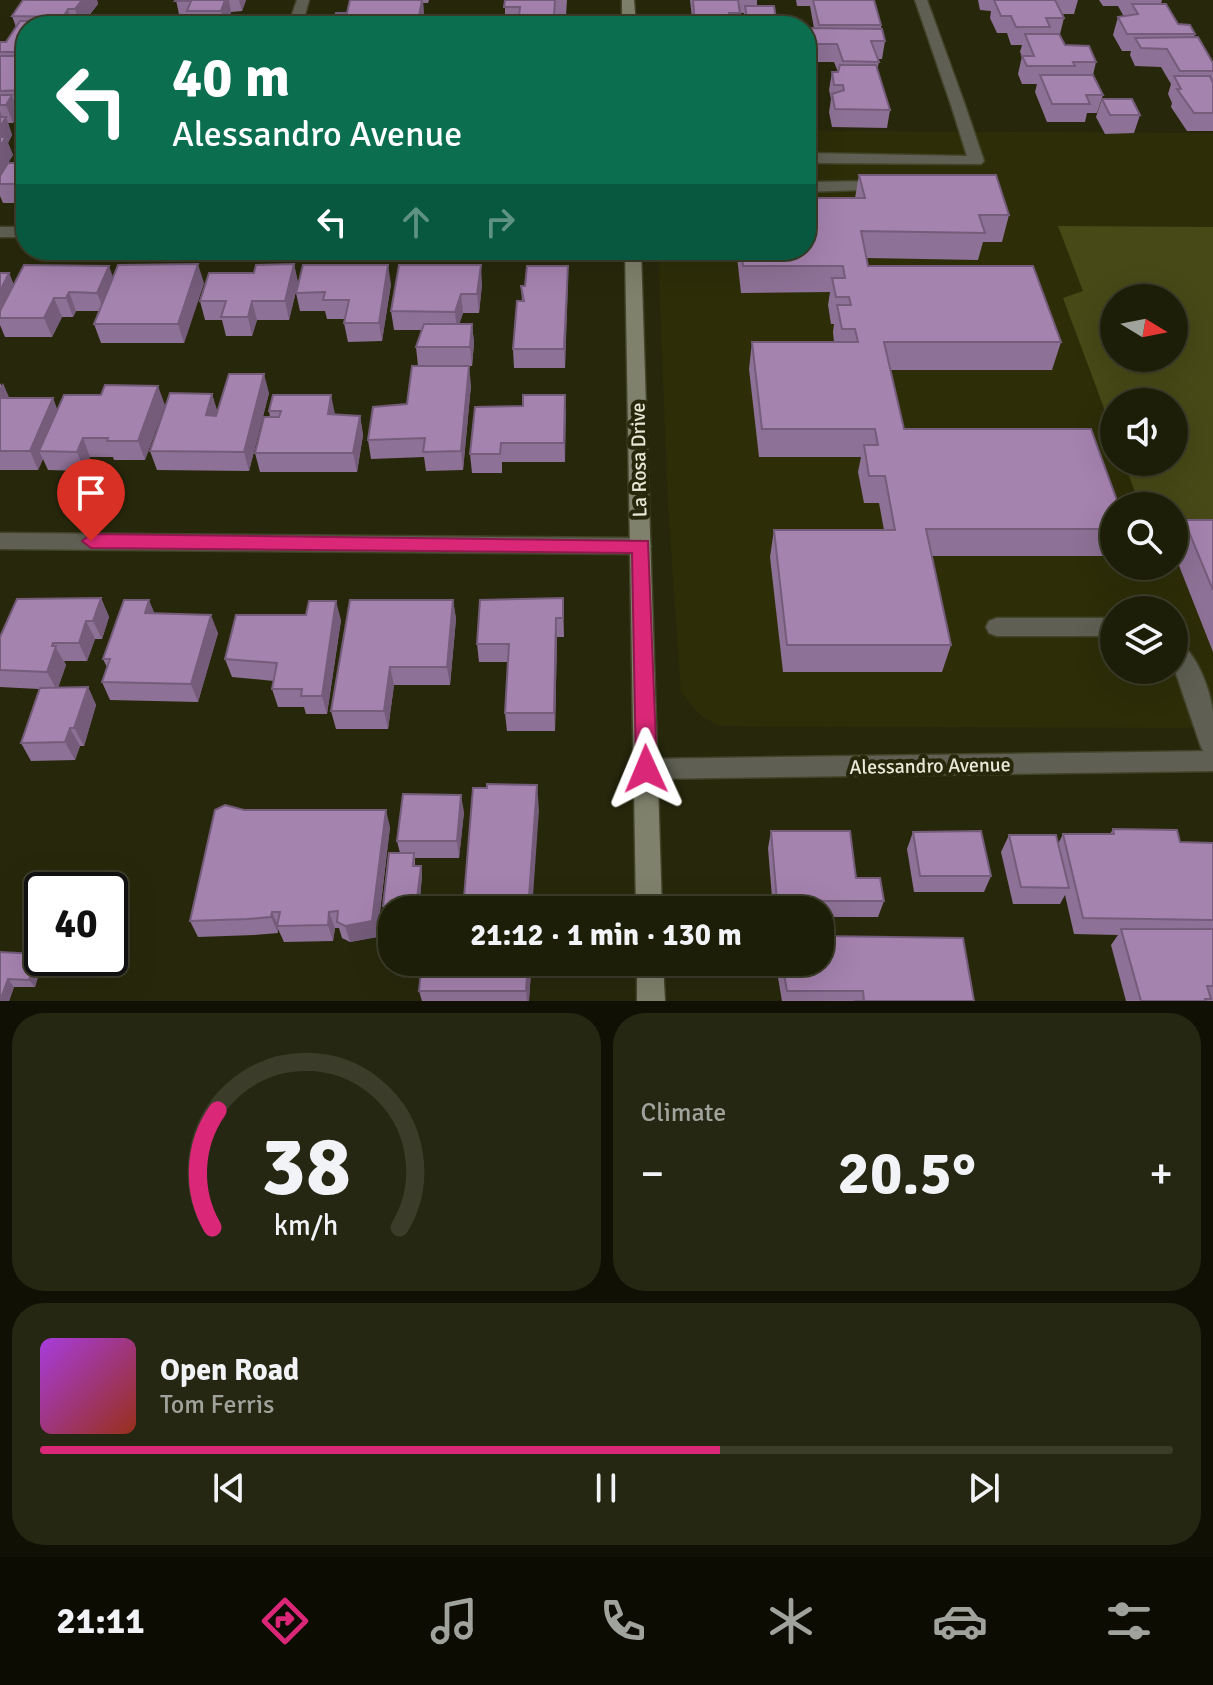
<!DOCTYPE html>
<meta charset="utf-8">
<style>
:root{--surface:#1d1e08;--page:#252712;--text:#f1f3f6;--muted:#a0a29c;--line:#3b3c29;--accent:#db2777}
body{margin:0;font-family:Signika,sans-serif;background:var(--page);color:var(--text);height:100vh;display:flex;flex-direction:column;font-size:30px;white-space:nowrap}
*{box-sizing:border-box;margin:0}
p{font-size:26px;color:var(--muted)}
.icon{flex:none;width:44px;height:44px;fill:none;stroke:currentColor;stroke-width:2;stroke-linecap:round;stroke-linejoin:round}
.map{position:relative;height:1001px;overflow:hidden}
.sheet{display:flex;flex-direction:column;gap:12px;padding:12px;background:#101004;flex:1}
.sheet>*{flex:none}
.guide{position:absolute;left:16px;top:16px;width:800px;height:244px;border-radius:32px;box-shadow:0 8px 32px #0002,0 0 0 2px var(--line);background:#0b6e4f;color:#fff;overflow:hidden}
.needle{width:52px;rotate:100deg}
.buttons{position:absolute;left:1100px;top:284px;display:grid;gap:16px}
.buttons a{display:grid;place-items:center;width:88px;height:88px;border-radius:50%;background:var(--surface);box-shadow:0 8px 32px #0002,0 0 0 2px var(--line);font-size:40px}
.speed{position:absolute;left:24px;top:872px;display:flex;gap:16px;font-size:40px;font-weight:700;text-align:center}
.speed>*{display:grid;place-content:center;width:104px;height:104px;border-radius:50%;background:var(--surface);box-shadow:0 8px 32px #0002,0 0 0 2px var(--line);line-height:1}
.speed .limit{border:4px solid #111;border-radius:12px;background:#fff;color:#111}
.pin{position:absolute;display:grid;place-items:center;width:68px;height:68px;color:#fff;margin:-82px -34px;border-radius:50% 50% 50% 0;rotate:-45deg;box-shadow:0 0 8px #0007}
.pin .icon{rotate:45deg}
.me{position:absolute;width:88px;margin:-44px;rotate:359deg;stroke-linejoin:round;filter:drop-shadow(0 0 6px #0008)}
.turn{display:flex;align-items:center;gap:28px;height:168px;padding:0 24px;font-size:36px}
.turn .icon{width:104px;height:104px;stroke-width:2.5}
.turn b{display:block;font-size:56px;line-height:68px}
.lanes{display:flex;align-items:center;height:76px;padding:0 24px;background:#0003;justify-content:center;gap:40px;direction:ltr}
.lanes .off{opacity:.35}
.big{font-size:60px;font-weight:800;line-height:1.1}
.sheet .tile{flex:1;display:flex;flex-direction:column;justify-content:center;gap:12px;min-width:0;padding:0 28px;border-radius:32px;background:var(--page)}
.sheet .dial{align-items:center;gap:0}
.dial svg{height:208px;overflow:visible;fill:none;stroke:var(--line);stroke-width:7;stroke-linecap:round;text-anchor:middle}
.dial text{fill:var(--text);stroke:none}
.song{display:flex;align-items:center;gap:24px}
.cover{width:96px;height:96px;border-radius:12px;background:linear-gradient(135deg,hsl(280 70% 55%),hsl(10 70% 35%))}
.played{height:8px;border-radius:4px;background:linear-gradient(90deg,var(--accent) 60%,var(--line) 60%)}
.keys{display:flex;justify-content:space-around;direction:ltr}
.heat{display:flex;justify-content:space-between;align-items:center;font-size:44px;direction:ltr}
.sheet .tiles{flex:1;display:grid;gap:12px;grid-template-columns:1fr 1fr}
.tile:last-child{grid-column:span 2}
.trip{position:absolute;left:378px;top:896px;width:456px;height:80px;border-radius:32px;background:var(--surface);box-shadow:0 8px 32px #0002,0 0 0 2px var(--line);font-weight:800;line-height:80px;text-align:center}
.dock{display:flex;height:128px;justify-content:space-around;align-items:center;background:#0c0c03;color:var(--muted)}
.dock .icon{width:56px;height:56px}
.dock .active{color:var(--accent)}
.dock b{font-size:36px;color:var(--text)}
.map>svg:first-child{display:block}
</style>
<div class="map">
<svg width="1213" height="1001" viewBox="0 0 1213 1001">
<rect width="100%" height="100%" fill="#27280b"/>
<path fill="#2d2e08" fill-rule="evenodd" d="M806 131 1213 133V728L719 726 699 714 681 692 668 503 658 250H806ZM1114 298H1174V358H1114ZM1114 402H1174V462H1114ZM1114 506H1174V566H1114ZM1114 610H1174V670H1114Z"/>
<path fill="#474917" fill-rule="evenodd" d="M1058 226 1213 227V536H1174V506H1140L1124 462H1174V402H1114V435L1063 298 1083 291ZM1114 298H1174V358H1114Z"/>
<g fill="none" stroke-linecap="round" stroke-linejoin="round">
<g stroke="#424328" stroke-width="3">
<g id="lane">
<polygon points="958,101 965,105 984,161 981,164 806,163 806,153 967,156 951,105"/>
<polygon points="882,181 890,186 888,189 806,192 806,182"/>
<polygon points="997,618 1114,618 1114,636 997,636 989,633 986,627 989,621"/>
<path d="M1174 641C1196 648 1210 690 1213 712 1213 726 1213 743 1213 757L1205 754 1201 747 1174 668Z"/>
</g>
</g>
<g stroke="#424328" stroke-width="3">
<g id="street">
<polygon points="297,0 309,0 302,26 288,26"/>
<polygon points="915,0 927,0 965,105 963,108 951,105"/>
<rect x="0" y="227" width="26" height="10"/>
<polygon points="0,533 641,538 648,540 651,546 648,552 641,554 0,549"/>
<polygon points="1213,751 1213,771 646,779 638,776 634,769 638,762 646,759"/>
</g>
</g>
<g stroke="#424328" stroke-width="3">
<g id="secondary">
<polygon points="622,0 634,0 636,26 622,26"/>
<polygon points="625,250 641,250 662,910 636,910"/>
<polygon points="637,962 663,962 665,1001 637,1001"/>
</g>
</g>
<use href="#lane" fill="#5f6053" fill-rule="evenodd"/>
<use href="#street" fill="#5f6053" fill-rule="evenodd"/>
<use href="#secondary" fill="#7f816c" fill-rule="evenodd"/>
</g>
<g fill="#8e7196">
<polygon points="23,0 97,0 98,4 81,26 26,26 26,108 16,108 18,113 13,123 8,123 12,135 8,143 13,155 8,163 26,163 26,203 3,203 0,196 0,176 7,163 0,174 0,42 6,42 16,27 12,16"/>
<polygon points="176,0 246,0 242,11 231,12 230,15 233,26 168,26 189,19 180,19"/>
<polygon points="350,0 429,0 428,3 423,3 424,17 423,24 428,26 335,26 334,20 347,13"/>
<polygon points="505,0 567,0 566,15 556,15 555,21 565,26 520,26 520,24 505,24"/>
<polygon points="690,0 757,0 757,6 776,18 775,26 744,26 744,13 740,13 739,26 693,26"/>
<polygon points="796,0 874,0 885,41 882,59 878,59 879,62 877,70 890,110 887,128 832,127 829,112 831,99 829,90 832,72 838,72 834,62 806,62 806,28 814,28 810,6 797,6"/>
<polygon points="978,0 1078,0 1074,14 1062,14 1064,18 1060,34 1065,45 1096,62 1093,75 1103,95 1097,113 1087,113 1085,122 1047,122 1035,92 1037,84 1022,84 1018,74 1022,56 1020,52 1022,45 1011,45 1007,33 997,33 990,18 991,11 980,10"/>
<polygon points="1099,0 1162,0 1161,4 1178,24 1195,34 1194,37 1213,63 1213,131 1187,131 1171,107 1172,103 1168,94 1171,84 1161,67 1135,66 1130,55 1131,51 1122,51 1113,35 1118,17 1129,15 1123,15 1118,6 1103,6"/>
<polygon points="1102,99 1140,115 1134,133 1105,134 1096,117"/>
<polygon points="859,175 1009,215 1002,242 983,242 978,260 867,258 868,266 1061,342 1052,370 890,370 904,429 1114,506 1114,556 931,556 951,645 942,672 783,672 770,557 774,530 884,530 879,503 864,503 858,472 861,457 759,457 749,369 752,342 834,342 833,332 834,324 831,324 828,305 830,292 741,293 737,257 734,257 734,250 806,250 855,198"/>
<polygon points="294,264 298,283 289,320 257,320 252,336 226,336 222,320 205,320 200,301"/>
<polygon points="568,266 565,368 514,368 513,349 522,301 521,286 525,286"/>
<polygon points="0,273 9,273 14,285 113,277 204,283 184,343 101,343 94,324 99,311 76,311 73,317 62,317 52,337 5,337 0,325"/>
<polygon points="391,284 382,341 348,342 344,323 345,319 327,319 325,311 300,311 296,293"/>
<polygon points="482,284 479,313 463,313 459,324 472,324 474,343 472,366 418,366 416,347 422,330 394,330 391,311"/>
<polygon points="0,383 9,398 53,398 57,410 165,405 145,460 114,460 113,457 90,457 85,471 48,470 43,459 38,470 0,470"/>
<polygon points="471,385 463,470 426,471 424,457 371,459 368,440 407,404"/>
<polygon points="269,393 249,471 157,470 150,451 212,394 217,412"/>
<polygon points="273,395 335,415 360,416 363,435 357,472 260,472 255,453 270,417 269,411"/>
<polygon points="565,395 565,462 502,462 502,473 472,473 470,454 523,406"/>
<polygon points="1184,520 1213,520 1213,652 1174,553 1174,541"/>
<polygon points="101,598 109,617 102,639 95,639 87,661 64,661 66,665 58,688 88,687 96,705 84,746 80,746 75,760 31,761 21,743 39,689 0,687 0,637"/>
<polygon points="563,598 564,637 557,637 555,731 507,731 505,713 508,662 479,662 477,644"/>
<polygon points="453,600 456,619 450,685 394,685 388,729 336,729 331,711"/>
<polygon points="155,614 218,633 198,702 110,700 102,682 107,667 103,659"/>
<polygon points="341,620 327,714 306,714 304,707 278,707 272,689 274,681 232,677 225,659"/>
<polygon points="244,810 390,827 377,937 350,942 342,938 339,928 335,928 333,941 284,942 278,929 278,933 254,935 198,937 190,921"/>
<polygon points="464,812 459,858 415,858 415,866 421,866 422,875 419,910 392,910 392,915 385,915 383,906 400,853 397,841"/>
<polygon points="1113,829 1180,842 1213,843 1213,1001 1126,1001 1111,945 1118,935 1074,934 1065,895 1060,904 1013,904 1001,852 1009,835 1058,844 1063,834 1110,834"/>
<polygon points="771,831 884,901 878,917 820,917 820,910 773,910 768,848"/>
<polygon points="913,832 991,876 984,892 914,892 907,849"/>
<polygon points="0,952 42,963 35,987 14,987 9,1001 0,1001"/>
<polygon points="777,962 820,962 974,1001 782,1001 776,966"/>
<polygon points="531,970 529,1001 422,1001 419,991"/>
</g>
<g fill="#745c7a">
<polygon points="82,0 97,0 98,4 80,26 75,9"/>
<polygon points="225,0 229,0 231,12 226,26 224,26 221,11"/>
<polygon points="239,0 246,0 242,11"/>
<polygon points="423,0 424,17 423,26 419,26 418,21"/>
<polygon points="68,9 73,26 66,26 63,17"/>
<polygon points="230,15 233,26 226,26"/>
<polygon points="12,95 18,113 13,123 6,105"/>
<polygon points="0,111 4,121 6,117 12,135 8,143 13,155 0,174"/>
<polygon points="198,264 204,283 184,343 178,324"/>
<polygon points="294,264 298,283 289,320 285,301"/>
<polygon points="388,265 391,284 382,341 379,323"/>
<polygon points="481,265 482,284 479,313 477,294"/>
<polygon points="109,266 116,285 104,311 97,293"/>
<polygon points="568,266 568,285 565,368 564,349"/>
<polygon points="9,273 16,292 4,318 0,308 0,291"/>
<polygon points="69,292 76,311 73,317 66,298"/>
<polygon points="461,294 463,313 457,331 455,312"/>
<polygon points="54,298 62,317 52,337 44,318"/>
<polygon points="252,301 257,320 252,336 248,317"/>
<polygon points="472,324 474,343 472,366 470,347"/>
<polygon points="469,366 471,385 463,470 461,451"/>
<polygon points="264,374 269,393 249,471 244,452"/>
<polygon points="3,383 11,402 0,408 0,388"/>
<polygon points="158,386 165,405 145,460 138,441"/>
<polygon points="212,394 218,413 211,434 206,415"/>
<polygon points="331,395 335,414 332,434 328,414"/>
<polygon points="565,395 566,414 565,462 564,443"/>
<polygon points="53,398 60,417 39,451 43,459 38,470 30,451"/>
<polygon points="360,416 363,435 357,472 353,453"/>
<polygon points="83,438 90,457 85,471 77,452"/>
<polygon points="101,598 109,617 102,639 93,621"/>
<polygon points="149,600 157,619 145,613"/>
<polygon points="453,600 456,619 450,685 447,667"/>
<polygon points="336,601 341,620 327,714 322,696"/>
<polygon points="211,615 218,633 198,702 191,684"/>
<polygon points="556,618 557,637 555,731 554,713"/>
<polygon points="86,621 95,639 87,661 79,643"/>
<polygon points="53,643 66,665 57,690 47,672"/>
<polygon points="390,667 394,685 388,729 384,711"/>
<polygon points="88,687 96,705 84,746 74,728"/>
<polygon points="70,728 80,746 75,760 65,742"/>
<polygon points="537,785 539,810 532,910 528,910"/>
<polygon points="461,795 464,812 459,858 457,841"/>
<polygon points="386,810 390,827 377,937 350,942 345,926"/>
<polygon points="421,866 422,875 419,910 417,910 416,906"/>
<polygon points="272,912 278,926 278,933 271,917"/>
<polygon points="329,912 335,928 333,941 328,925"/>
<polygon points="36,954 42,963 35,987 29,980"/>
<polygon points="528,962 530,962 531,970 529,1001 527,1001 526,991"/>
<polygon points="8,979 14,987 9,1001 0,1001"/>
</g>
<g fill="#a583af" stroke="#745c7a" stroke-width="2">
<polygon points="23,0 82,0 75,9 68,9 63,17 12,16"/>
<polygon points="176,0 225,0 221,11 187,11 191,1 175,1"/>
<polygon points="350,0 422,0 418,21 334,20 336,13 347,13"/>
<polygon points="505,0 555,0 554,17 519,17 520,7 504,7"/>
<polygon points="693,0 738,0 740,13 729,13 731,26 695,26"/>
<polygon points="813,0 874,0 881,25 819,25"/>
<polygon points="994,0 1055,0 1064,18 1046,18 1050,27 1016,27 1011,16 1001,16"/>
<polygon points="1132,4 1166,4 1178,24 1190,25 1195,34 1127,34 1118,17 1138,14"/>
<polygon points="745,6 774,6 776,18 747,18"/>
<polygon points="193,15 230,15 226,26 168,26 170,22 186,20"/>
<polygon points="20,21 55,21 52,26 26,26 26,52 0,52 0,42 6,42"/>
<rect x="528" y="21" width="37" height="5"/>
<polygon points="350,24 415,24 427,25 427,26 349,26"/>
<polygon points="806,28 882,29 885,41 871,41 879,62 843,61 837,44 806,44"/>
<polygon points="1025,34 1059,34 1065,45 1089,46 1096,62 1073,62 1075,66 1027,66 1022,56 1034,56"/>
<polygon points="1198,37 1213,63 1213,71 1180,71 1167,49 1141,48 1135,38"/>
<polygon points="0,56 26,56 26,90 0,91"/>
<polygon points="840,65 876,65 890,110 835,109 832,94 844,90 843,85 834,85 832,72 838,72"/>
<polygon points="1040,75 1093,75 1103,95 1086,95 1090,104 1052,104"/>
<polygon points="1174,76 1210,76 1213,83 1213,113 1194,113 1177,89 1181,89"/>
<polygon points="0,95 12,95 6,105 0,105"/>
<polygon points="1102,99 1132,99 1140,115 1110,115"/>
<polygon points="0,117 6,117 0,127"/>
<polygon points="0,137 6,137 0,146"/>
<polygon points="8,163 26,163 26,184 0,184 0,176"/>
<polygon points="859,175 996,175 1009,215 979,215 985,233 861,231 868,266 1033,266 1061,342 884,342 904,429 1091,429 1119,506 1114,506 1114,529 926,529 951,645 787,645 774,530 895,530 885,476 869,476 864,445 878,445 875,429 762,429 752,342 858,342 855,329 842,329 837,305 851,305 849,297 836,297 832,278 845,278 843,266 743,266 742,250 806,250 806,198 865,198"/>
<polygon points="198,264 178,324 94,324 118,265"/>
<polygon points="294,264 285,301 252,301 248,317 221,317 226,301 200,301 209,273 254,273 256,265"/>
<polygon points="24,265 109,266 97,293 69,292 66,298 54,298 44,318 0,318 0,311"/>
<polygon points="303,265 388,265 379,323 344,323 349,300 323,300 325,292 296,293"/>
<polygon points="399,265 481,265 477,294 461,294 455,312 391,311"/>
<polygon points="527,266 568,266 564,349 513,349 517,301 524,301 521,286 525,286"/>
<polygon points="0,273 9,273 0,291"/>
<polygon points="424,324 472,324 470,347 416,347"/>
<polygon points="412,366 469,366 461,451 423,452 425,438 368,440 373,407 407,404"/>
<polygon points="229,374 264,374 244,452 150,451 170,393 212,394 206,415 216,416"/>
<polygon points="105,385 158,386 138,441 107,441 108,438 83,438 77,452 39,451 64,395 101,395"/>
<polygon points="273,395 331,395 328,414 360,416 353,453 255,453 264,417 279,417 281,411 269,411"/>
<polygon points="523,395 565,395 564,443 501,443 500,454 470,454 475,407 523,406"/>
<polygon points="0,398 53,398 30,451 0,451"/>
<polygon points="1184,520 1213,520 1213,590"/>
<polygon points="101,598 93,621 86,621 79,643 53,643 52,646 56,646 47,672 0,670 0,637 17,599"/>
<polygon points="563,598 563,618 556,618 554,713 505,713 509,644 477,644 480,600"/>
<polygon points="124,600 149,600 145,613 211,615 191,684 102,682 110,659 103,659"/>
<polygon points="350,600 453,600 447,667 390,667 384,711 331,711"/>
<polygon points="309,601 336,601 322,696 301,696 302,689 272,689 277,663 225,659 236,615 306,615"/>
<polygon points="88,687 74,728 70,728 65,742 21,743 40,688"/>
<polygon points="487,784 537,785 528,910 463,910 473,788 487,788"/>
<polygon points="403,794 461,795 457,841 397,841"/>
<polygon points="225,805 244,810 386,810 372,921 345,926 337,922 338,911 329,912 328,925 277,926 280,912 272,912 271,917 247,919 190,921 215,810"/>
<polygon points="1113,829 1177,830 1180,842 1213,843 1213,920 1083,918 1063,834 1114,834"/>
<polygon points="771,831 850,831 856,878 880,878 884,901 777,901"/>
<polygon points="981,831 991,876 920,876 913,832"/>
<polygon points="1009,835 1056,835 1069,888 1021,887"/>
<polygon points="389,853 414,853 413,866 421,866 416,906 383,906"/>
<polygon points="1121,929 1213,929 1213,986 1207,986 1211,999 1205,999 1206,1001 1141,1001"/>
<polygon points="820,936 963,938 974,1001 854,1001 864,1001 863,991 787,991 782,962 820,962"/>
<polygon points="0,952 36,954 29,980 8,979 0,1001"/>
<polygon points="422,962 528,962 526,991 419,991"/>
</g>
<polygon fill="#db2777" stroke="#8e194d" stroke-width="2" points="91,534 648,541 657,769 654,775 639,775 636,769 632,553 91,548 82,541"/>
<g text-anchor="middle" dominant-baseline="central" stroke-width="8" stroke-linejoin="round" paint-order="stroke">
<g font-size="20" fill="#e7e8d7" stroke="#27280b">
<text transform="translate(639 460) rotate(-91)">La Rosa Drive</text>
<text transform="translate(930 766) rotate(-1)">Alessandro Avenue</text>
</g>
</g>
</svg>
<div class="buttons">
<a><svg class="needle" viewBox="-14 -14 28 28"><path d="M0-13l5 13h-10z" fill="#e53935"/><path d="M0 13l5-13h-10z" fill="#a0a29c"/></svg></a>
<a><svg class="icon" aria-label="sound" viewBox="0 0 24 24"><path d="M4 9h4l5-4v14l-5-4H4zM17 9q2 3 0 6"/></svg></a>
<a><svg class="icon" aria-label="search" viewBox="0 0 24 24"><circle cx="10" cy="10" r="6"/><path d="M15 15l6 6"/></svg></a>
<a><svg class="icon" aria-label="layers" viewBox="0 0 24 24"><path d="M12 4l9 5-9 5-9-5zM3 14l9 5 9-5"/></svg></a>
</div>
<div class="speed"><div class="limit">40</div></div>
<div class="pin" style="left:91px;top:541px;background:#d93025"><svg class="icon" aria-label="arrive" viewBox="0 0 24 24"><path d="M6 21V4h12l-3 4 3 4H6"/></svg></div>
<svg class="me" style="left:646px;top:769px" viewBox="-20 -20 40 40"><path d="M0-17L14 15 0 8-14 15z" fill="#db2777" stroke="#fff" stroke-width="4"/></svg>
<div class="trip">21:12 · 1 min · 130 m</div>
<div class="guide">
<div class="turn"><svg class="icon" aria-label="left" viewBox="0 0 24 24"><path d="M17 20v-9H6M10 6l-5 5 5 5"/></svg><div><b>40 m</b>Alessandro Avenue</div></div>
<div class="lanes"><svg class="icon" aria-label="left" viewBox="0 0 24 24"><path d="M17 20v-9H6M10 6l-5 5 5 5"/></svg><svg class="icon off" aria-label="ahead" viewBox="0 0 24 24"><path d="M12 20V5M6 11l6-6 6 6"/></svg><svg class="icon off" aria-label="right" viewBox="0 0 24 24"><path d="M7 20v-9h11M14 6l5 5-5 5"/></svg></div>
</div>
</div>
<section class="sheet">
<div class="tiles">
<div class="tile dial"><svg viewBox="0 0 100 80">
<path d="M14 69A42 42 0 1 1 86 69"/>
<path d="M14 69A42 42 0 0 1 16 24" stroke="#db2777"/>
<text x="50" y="56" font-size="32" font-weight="700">38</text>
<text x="50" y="72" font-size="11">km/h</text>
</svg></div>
<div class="tile"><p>Climate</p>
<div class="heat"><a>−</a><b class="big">20.5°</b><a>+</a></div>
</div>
<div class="tile">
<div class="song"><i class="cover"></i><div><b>Open Road</b><p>Tom Ferris</p></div></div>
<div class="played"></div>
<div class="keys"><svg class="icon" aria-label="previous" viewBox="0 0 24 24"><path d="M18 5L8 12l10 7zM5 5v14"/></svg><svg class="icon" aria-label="pause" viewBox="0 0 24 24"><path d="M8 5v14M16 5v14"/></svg><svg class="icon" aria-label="next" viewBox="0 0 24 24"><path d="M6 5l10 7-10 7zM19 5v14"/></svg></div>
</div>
</div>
</section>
<nav class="dock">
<b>21:11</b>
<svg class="icon active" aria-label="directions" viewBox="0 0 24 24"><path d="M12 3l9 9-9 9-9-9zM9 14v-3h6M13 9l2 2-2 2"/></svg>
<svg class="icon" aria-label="music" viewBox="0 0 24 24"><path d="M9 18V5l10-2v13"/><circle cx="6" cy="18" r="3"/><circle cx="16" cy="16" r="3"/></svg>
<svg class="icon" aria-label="phone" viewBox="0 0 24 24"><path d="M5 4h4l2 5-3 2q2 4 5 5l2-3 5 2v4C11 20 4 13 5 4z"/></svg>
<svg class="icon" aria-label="climate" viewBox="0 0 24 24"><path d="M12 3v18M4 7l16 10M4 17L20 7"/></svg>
<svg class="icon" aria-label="car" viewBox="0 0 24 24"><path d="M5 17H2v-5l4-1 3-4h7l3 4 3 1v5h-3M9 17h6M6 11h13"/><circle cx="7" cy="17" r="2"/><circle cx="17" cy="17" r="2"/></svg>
<svg class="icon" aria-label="filters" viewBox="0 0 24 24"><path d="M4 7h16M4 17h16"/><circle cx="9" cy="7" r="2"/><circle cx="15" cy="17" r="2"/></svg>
</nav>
